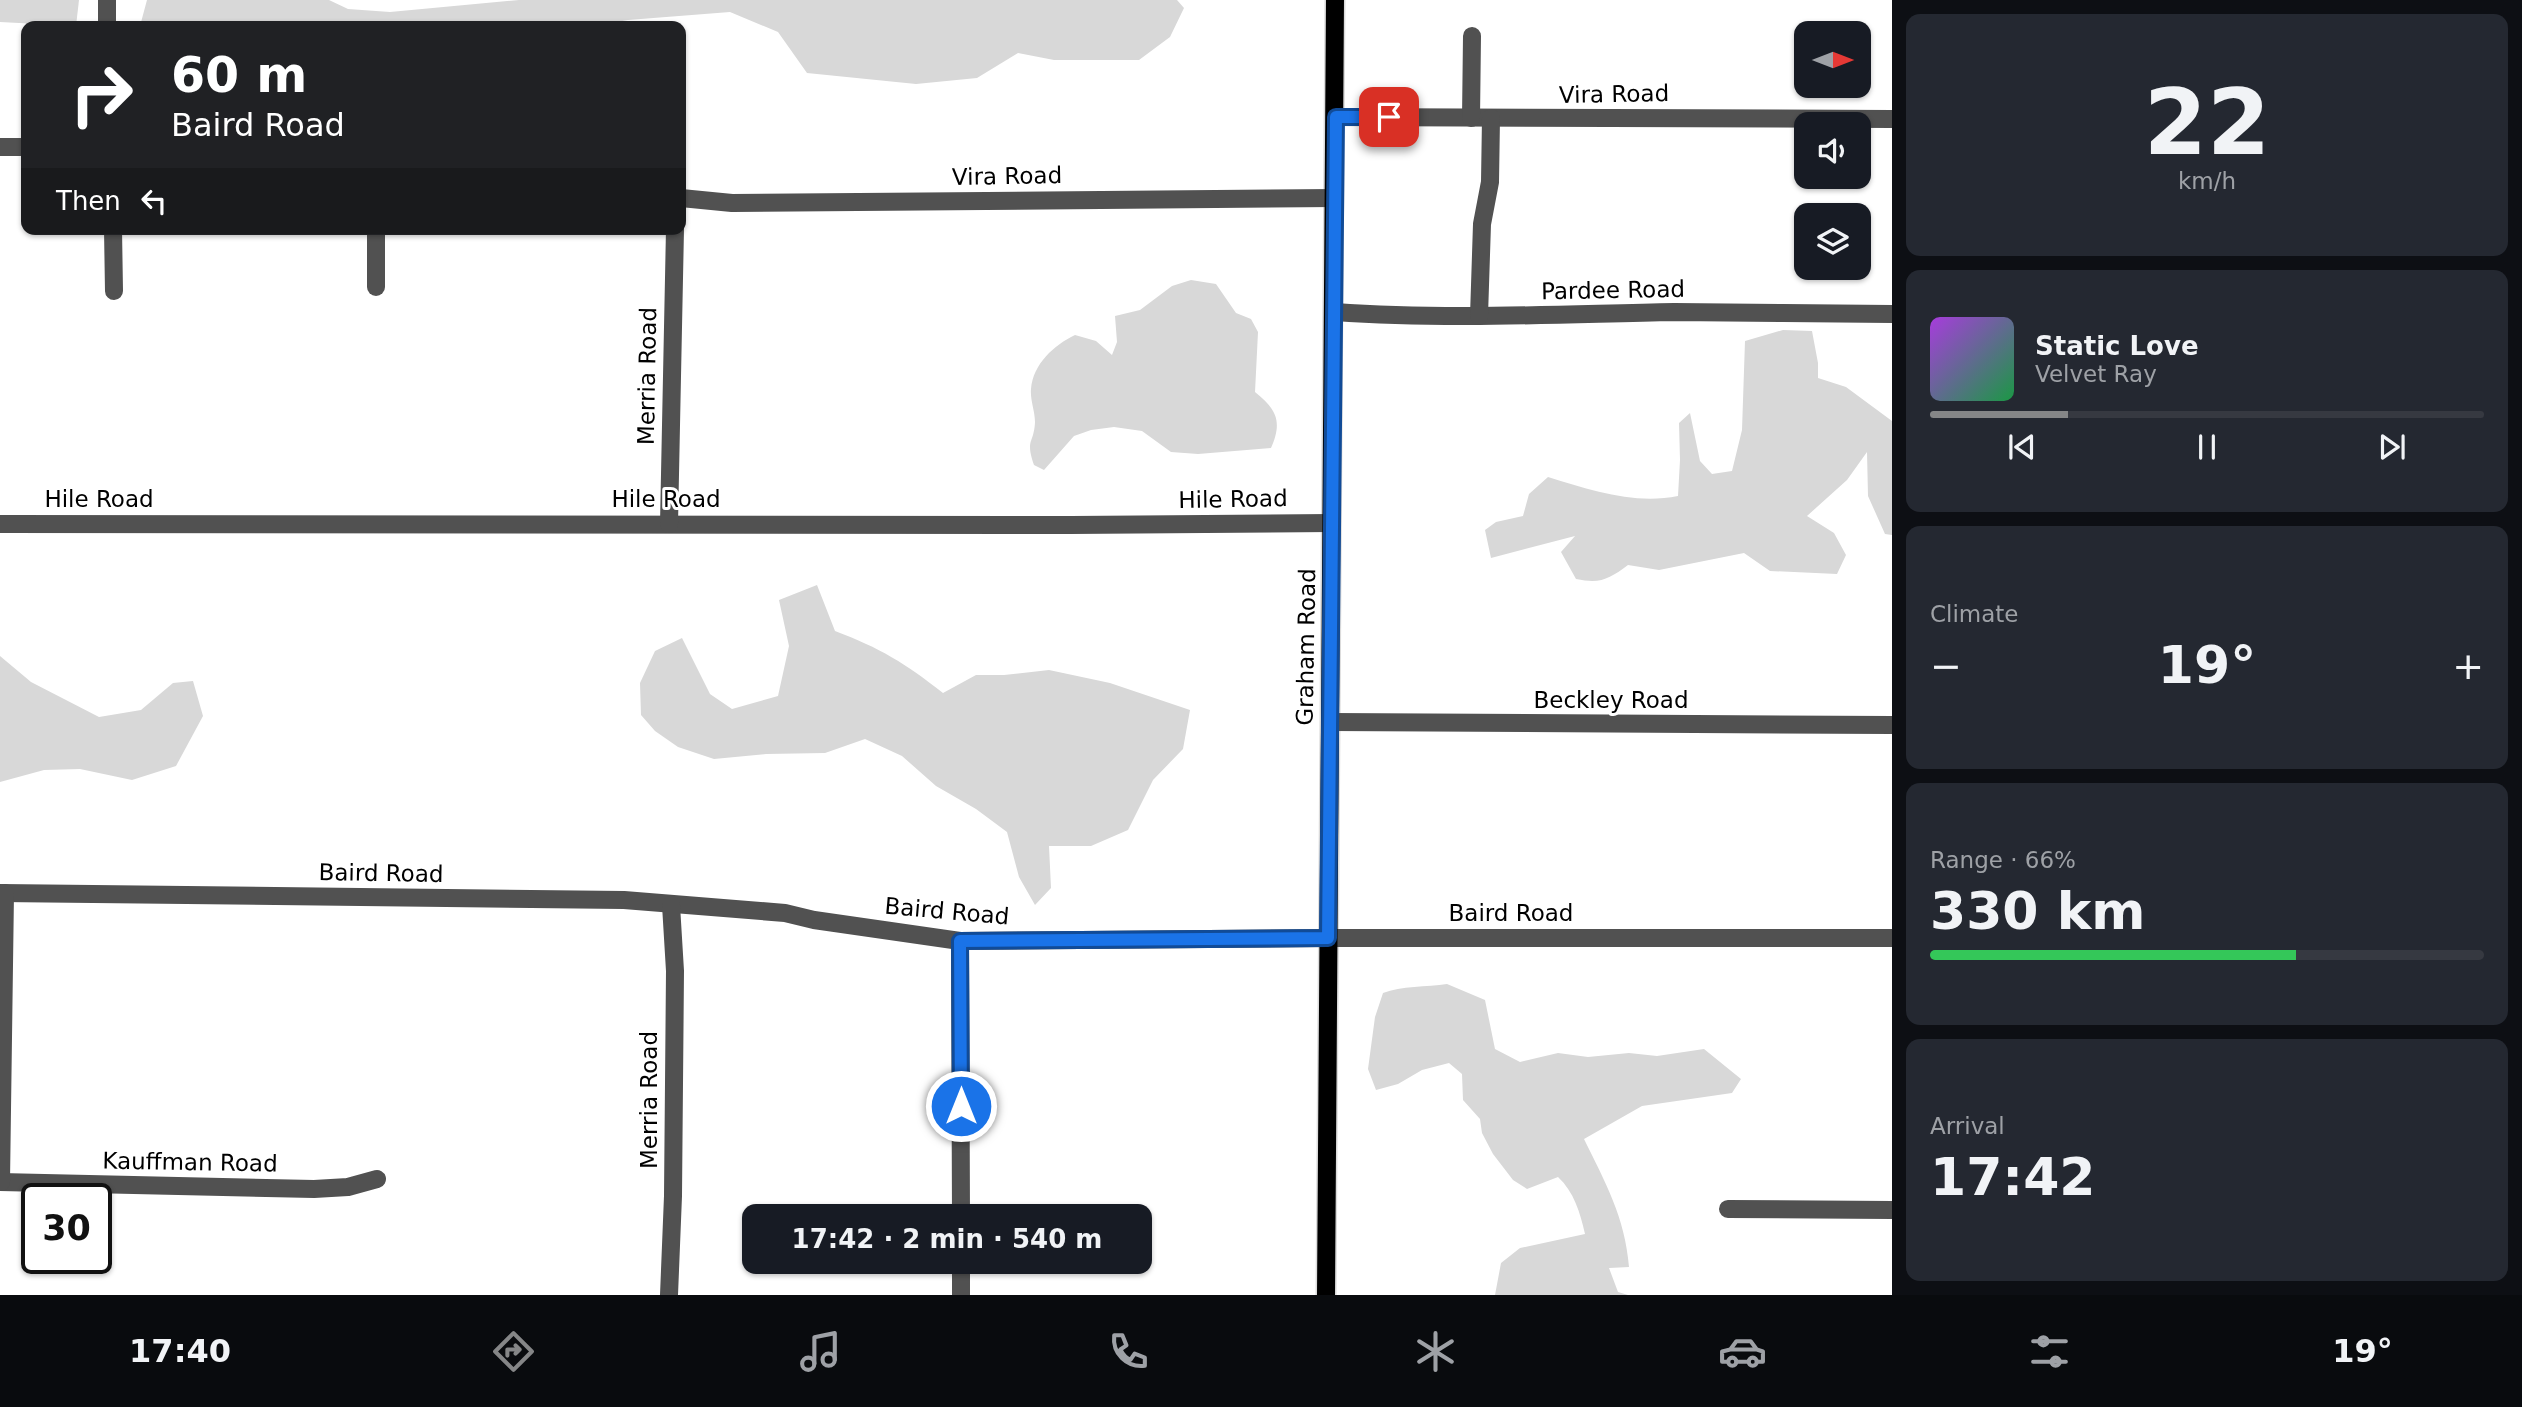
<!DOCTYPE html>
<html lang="en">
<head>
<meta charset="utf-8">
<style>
  :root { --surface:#171b24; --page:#242831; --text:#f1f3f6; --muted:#9ea1a6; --line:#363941; --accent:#858687 }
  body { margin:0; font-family:"DejaVu Sans",sans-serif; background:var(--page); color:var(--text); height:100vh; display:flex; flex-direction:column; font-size:26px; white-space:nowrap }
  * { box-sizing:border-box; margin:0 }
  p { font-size:23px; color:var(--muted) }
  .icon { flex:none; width:38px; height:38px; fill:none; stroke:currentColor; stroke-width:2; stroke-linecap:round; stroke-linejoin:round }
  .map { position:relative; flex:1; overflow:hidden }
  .sheet { display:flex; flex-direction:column; gap:14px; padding:14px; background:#0d0f14; width:630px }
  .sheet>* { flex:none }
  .top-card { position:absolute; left:21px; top:21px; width:665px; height:214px; border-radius:14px; box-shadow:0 2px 5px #0004; background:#202124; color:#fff; overflow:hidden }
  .needle { width:46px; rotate:90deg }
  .buttons { position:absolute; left:1794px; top:21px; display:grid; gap:14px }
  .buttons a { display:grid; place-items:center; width:77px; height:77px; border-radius:14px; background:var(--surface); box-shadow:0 2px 5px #0004; font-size:35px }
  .speed { position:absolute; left:21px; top:1183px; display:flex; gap:14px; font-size:35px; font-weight:700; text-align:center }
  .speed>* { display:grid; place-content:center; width:91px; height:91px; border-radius:50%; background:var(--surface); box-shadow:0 2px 5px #0004; line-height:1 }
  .speed .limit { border:4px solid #111; border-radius:10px; background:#fff; color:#111 }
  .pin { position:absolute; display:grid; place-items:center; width:60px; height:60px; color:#fff; margin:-30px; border-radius:14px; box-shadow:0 4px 10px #0006 }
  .me { position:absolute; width:77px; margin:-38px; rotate:0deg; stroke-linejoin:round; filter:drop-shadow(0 0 5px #0008) }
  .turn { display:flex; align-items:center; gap:24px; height:147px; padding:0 35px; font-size:32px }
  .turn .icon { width:91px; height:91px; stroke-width:2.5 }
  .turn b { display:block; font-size:49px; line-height:60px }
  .then { display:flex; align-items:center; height:66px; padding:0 35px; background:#0003; gap:14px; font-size:26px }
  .big { font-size:52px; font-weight:800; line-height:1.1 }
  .sheet .tile { flex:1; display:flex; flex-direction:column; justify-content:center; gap:10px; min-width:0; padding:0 24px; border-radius:14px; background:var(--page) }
  .sheet .dial { align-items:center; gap:0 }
  .dial b { font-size:91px; line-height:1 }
  .song { display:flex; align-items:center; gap:21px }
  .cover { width:84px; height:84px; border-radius:10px; background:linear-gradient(135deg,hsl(280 70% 55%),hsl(140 70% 35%)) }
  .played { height:7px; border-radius:4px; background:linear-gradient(90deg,var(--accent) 25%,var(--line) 25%) }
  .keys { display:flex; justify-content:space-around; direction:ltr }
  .heat { display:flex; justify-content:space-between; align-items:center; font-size:38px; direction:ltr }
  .charge { height:10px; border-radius:5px; background:linear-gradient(90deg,#34c759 66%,var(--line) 0) }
  .trip { position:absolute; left:742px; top:1204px; width:410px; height:70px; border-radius:14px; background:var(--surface); box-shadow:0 2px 5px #0004; font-weight:800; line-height:70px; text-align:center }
  .tab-bar { display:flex; height:112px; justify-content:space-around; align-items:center; background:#090b0e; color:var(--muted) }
  .tab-bar .icon { width:49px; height:49px }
  .tab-bar .current { color:var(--accent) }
  .tab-bar b { font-size:32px; color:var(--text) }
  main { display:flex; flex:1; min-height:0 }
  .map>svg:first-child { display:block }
  .green { fill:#d8d8d8 }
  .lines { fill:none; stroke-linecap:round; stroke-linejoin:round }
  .major-casing { stroke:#dbdbdb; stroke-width:21 }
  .minor { stroke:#515151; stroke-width:18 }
  .major { stroke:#000; stroke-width:18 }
  .route-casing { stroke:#114b97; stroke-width:18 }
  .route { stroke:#1a73e8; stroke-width:12 }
  .labels { text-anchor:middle; stroke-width:6; stroke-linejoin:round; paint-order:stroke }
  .street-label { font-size:23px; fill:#000; stroke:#fff }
</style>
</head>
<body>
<main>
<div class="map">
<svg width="1892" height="1295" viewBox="0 0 1892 1295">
  <rect width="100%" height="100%" fill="#fff"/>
  <!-- green -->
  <g class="green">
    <path d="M0 0H79L76 26 0 22Z"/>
    <path d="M147 0H329L348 9 390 12 519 0H1177L1184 8 1170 37 1139 60H1054L1018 53 977 78 916 84 807 73 778 32 730 12 628 20 594 26H140Z"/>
    <path d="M1191 280 1216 284 1236 313 1251 319 1258 332 1255 392C1276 409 1283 421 1271 448L1198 454 1171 452 1142 431 1114 427 1091 430 1074 436 1044 470 1034 465C1025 439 1034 444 1035 422 1035 411 1030 400 1031 389 1033 364 1054 345 1075 335L1096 341 1112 355 1117 342 1115 316 1140 310 1172 286Z"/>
    <path d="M1783 330 1812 331 1818 363V378L1846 387 1892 421V535L1885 534 1868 496 1867 452 1847 480 1807 516 1834 533 1846 555 1837 574 1770 571 1744 553 1659 570 1628 565C1609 579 1601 584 1576 579L1561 552 1575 536 1491 558 1485 530 1496 522 1523 516 1529 494 1548 477C1591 490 1634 505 1678 496L1680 460 1679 423 1690 413 1700 461 1712 474 1732 471 1742 430 1745 341Z"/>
    <path d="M817 585 835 631C880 648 905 663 943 693L976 675H1004L1049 670 1110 683 1190 710 1183 749 1153 780 1128 830 1091 846H1049L1051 888 1035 905 1019 877 1007 832 976 809 936 786 902 756 865 739 825 753 766 754 714 759 678 747 655 731 641 715 640 683 655 651 682 638 710 694 732 709 778 696 789 646 779 600Z"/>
    <path d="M0 656 31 682 99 717 141 710 173 683 193 681 203 716 176 766 132 780 80 769 44 770 0 782Z"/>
    <path d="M1447 984 1485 1000 1495 1049 1520 1062 1558 1053 1588 1057 1629 1053 1657 1056 1704 1049 1741 1079 1732 1093 1642 1106 1584 1139C1605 1182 1625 1217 1629 1267L1609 1268 1618 1292 1628 1295H1495L1501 1263 1520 1248 1585 1234C1580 1212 1574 1192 1558 1177L1527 1189 1513 1180 1493 1154 1482 1133 1480 1119 1463 1100 1462 1074 1449 1063 1422 1070 1398 1084 1376 1090 1368 1069 1375 1017 1383 993C1401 986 1427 987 1447 984Z"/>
  </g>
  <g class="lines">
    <!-- major casing -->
    <g class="major-casing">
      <path id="major" d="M1326 1295 1335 0"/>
    </g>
    <!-- minor -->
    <g class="minor">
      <path d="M107 26V0"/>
      <path d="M1336 117 1892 119"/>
      <path d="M1471 118 1472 36"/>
      <path d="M0 147H26"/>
      <path d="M681 198 732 203 1335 198"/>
      <path d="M113 229 114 291"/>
      <path d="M376 287V229"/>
      <path d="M1335 312C1448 320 1561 314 1674 312 1747 312 1819 314 1892 314"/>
      <path d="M1479 316 1482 224 1490 182 1491 118"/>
      <path d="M0 524 1071 525 1332 523"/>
      <path d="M669 524 675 229"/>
      <path d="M1330 722 1892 725"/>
      <path d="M0 893 624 900 785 913 814 920 960 941 1328 938H1892"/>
      <path d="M960 941 961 1216"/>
      <path d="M0 1182 314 1189 348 1187 377 1179"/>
      <path d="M1 1182 5 893"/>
      <path d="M1728 1209 1892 1210"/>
      <path d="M961 1262V1295"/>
      <path d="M669 1295 673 1196 675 971 671 905"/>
    </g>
    <!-- major -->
    <use href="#major" class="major"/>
  </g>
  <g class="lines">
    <!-- route casing -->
    <g class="route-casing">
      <path id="route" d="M961 1106 960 941 1328 938 1336 117H1389"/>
    </g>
    <!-- route -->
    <use href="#route" class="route"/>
  </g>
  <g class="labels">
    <!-- street labels -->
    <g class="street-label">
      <text transform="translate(1614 94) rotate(-1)" y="8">Vira Road</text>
      <text transform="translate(1007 176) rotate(-1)" y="8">Vira Road</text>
      <text transform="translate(1613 290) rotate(-1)" y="8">Pardee Road</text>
      <text transform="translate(647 376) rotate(-89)" y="8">Merria Road</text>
      <text x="99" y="507">Hile Road</text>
      <text x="666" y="507">Hile Road</text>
      <text transform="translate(1233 499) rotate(-1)" y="8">Hile Road</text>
      <text transform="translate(1306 647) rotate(-89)" y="8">Graham Road</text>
      <text x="1611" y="708">Beckley Road</text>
      <text transform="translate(381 873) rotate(1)" y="8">Baird Road</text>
      <text transform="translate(947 911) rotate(5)" y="8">Baird Road</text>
      <text x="1511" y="921">Baird Road</text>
      <text transform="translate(649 1100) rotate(-90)" y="8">Merria Road</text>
      <text transform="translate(190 1162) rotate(1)" y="8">Kauffman Road</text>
    </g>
  </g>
</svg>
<div class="buttons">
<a><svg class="needle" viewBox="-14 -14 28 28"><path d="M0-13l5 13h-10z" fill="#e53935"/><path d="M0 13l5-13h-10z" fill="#9ea1a6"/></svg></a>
<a><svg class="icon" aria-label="sound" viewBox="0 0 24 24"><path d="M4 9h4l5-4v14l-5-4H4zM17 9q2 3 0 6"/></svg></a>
<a><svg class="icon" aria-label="layers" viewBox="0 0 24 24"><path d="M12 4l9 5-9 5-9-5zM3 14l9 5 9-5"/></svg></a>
</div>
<div class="speed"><div class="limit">30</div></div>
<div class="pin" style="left:1389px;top:117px;background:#d93025"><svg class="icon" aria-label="arrive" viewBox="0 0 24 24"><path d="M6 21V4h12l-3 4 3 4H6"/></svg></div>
<svg class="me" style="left:961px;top:1106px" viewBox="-20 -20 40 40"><circle r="17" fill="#1a73e8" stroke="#fff" stroke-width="3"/><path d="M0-11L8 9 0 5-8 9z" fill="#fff"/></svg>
<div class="trip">17:42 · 2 min · 540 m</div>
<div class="top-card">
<div class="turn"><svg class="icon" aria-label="right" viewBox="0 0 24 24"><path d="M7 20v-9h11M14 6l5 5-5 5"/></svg><div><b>60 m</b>Baird Road</div></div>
<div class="then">Then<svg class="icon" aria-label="left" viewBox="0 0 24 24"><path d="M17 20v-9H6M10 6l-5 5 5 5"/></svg></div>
</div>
</div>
<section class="sheet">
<div class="tile dial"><b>22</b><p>km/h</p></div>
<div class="tile">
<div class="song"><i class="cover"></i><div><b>Static Love</b><p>Velvet Ray</p></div></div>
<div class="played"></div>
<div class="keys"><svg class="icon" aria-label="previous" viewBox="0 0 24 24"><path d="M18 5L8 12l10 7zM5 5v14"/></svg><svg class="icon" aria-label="pause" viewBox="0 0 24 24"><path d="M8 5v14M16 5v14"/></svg><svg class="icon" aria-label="next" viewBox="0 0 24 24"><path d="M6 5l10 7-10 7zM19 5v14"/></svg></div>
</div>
<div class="tile"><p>Climate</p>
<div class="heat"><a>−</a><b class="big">19°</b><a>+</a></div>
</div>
<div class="tile"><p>Range · 66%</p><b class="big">330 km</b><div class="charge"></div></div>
<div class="tile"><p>Arrival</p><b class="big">17:42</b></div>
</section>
</main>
<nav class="tab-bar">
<b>17:40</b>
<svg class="icon current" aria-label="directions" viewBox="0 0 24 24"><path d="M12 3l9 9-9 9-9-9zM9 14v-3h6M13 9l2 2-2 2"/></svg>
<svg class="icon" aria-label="music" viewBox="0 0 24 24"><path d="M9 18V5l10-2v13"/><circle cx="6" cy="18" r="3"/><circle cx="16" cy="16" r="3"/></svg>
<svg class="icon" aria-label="phone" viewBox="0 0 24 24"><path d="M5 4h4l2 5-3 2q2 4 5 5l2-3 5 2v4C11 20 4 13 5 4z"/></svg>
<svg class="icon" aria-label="climate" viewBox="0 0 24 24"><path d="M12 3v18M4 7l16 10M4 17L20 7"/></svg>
<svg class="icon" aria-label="car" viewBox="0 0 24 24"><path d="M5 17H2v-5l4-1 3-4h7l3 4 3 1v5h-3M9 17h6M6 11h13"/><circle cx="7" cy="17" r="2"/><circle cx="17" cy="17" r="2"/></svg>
<svg class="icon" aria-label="filters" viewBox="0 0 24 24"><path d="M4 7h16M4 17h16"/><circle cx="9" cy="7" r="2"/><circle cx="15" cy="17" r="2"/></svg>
<b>19°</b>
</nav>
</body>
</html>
